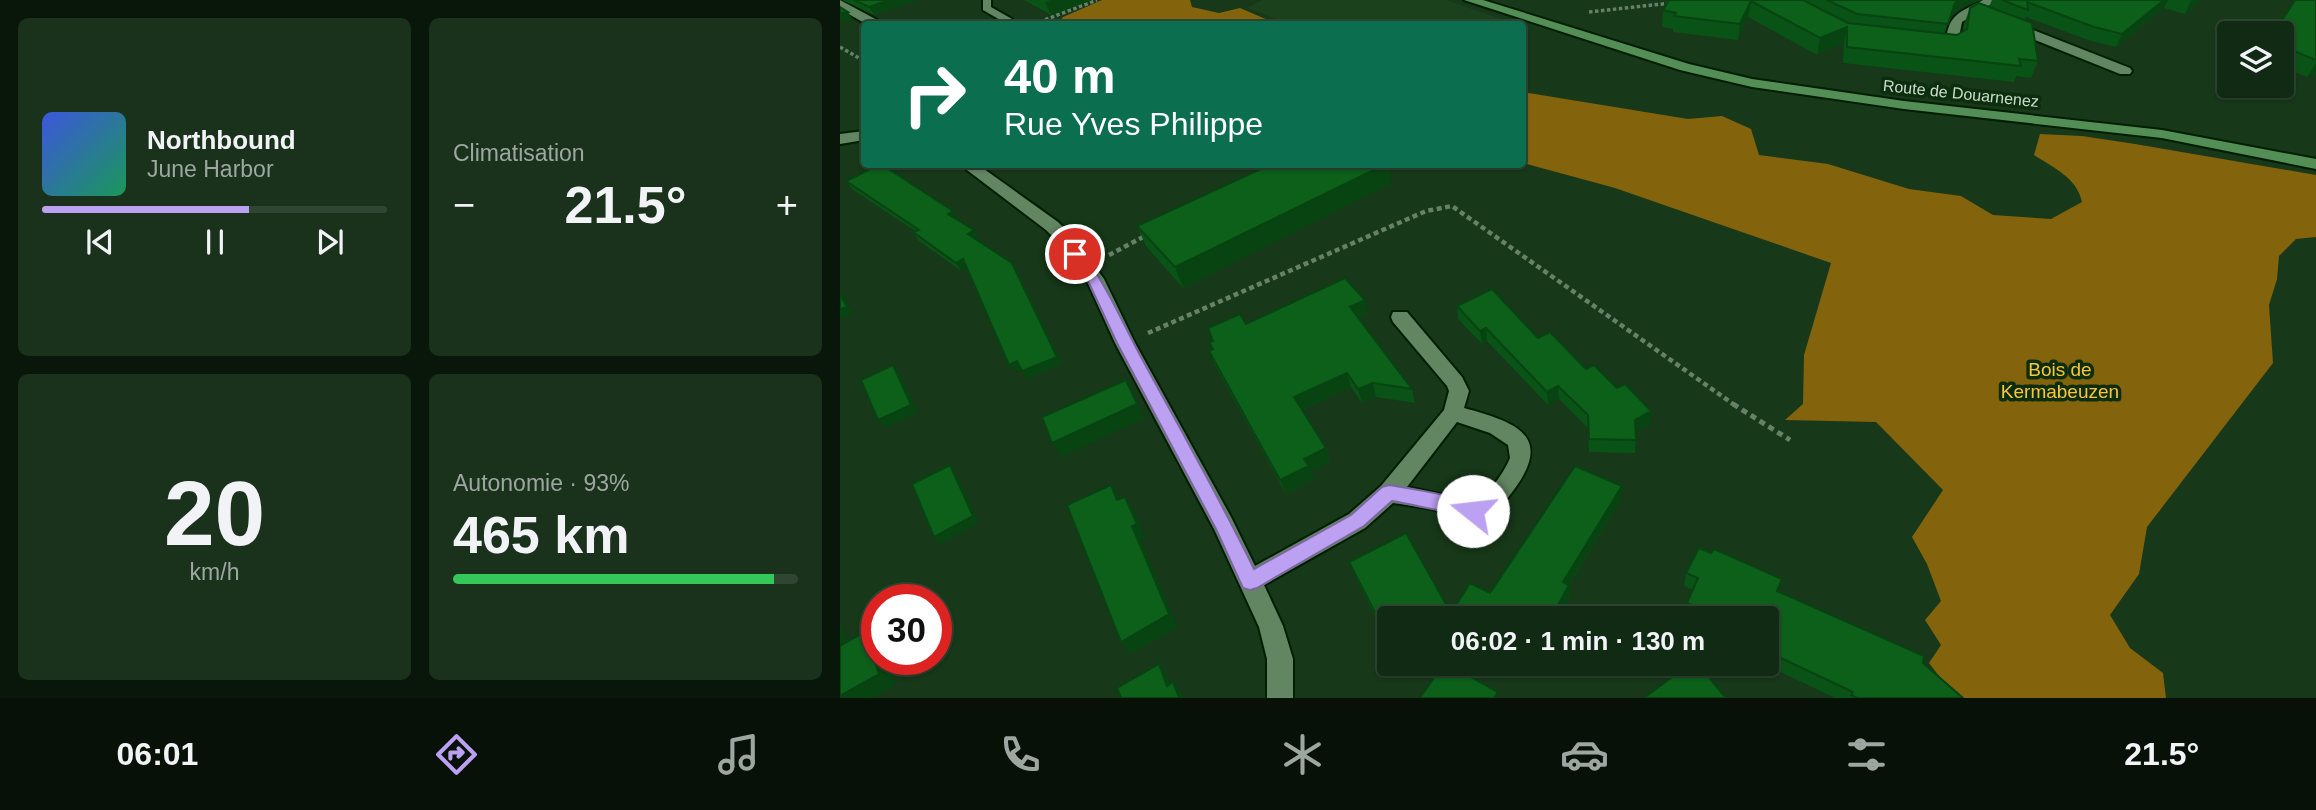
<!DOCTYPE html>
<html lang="fr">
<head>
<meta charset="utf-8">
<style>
  :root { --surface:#112a13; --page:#1a321c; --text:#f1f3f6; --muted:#9ca7a0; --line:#304633; --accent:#bca0f2 }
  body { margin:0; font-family:Helvetica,sans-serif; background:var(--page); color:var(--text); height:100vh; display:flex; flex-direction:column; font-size:26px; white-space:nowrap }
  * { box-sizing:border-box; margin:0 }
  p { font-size:23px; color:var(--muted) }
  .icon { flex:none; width:38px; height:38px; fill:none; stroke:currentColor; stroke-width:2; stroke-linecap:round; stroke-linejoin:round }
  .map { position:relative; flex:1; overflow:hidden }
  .details { display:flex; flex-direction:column; gap:18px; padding:18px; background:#09170a; width:840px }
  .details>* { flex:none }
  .hud { position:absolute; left:21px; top:21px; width:665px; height:147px; border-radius:7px; box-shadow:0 2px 5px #0004,0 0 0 2px var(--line); background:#0b6e4f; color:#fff; overflow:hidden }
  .controls { position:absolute; left:1377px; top:21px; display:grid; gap:14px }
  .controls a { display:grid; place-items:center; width:77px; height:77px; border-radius:7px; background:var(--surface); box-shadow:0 2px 5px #0004,0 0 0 2px var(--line); font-size:35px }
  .speed { position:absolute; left:21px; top:584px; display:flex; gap:14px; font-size:35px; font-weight:700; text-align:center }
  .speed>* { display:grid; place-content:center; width:91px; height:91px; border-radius:50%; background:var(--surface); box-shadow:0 2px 5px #0004,0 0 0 2px var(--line); line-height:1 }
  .speed .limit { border:10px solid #d22; background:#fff; color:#111 }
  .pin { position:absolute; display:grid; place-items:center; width:60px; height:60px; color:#fff; margin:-30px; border:4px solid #fff; border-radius:50%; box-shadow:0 2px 7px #0007 }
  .me { position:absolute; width:77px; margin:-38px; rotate:286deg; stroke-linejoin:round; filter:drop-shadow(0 0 5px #0008) }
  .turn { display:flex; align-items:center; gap:24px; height:147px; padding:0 28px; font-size:32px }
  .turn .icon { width:91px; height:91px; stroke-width:2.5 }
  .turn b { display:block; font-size:49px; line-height:60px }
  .big { font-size:52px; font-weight:700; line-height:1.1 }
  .details .card { flex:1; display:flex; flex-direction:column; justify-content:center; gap:10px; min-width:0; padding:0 24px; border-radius:10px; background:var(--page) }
  .details .dial { align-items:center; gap:0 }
  .dial b { font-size:91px; line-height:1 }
  .song { display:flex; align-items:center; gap:21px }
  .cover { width:84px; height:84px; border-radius:10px; background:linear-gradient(135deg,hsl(230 70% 55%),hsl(150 70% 35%)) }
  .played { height:7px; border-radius:4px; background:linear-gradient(90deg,var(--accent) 60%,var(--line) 60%) }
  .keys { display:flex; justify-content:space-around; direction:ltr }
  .heat { display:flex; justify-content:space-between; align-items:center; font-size:38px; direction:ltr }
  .charge { height:10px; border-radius:5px; background:linear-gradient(90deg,#34c759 93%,var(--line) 0) }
  .details .tiles { flex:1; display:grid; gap:18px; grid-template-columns:repeat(2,1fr) }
  .trip { position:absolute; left:537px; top:606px; width:402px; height:70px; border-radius:7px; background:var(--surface); box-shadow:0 2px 5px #0004,0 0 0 2px var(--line); font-weight:700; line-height:70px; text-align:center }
  .tab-bar { display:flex; height:112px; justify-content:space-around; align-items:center; background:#071108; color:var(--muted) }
  .tab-bar .icon { width:49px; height:49px }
  .tab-bar .on { color:var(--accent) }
  .tab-bar b { font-size:32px; color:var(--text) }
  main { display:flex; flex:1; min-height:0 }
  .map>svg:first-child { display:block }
  .built { fill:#1a411c }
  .forest { fill:#84630d }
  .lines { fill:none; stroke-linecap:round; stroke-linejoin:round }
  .service-casing { stroke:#001f02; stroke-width:4 }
  .minor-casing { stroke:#001f02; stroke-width:4 }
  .secondary-casing { stroke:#001f02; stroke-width:4 }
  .path-far2 { stroke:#678168; stroke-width:3.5; stroke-dasharray:3.5 2.5; stroke-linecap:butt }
  .path-far1 { stroke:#678168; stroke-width:4.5; stroke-dasharray:5 3.5; stroke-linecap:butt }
  .path { stroke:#678168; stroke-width:5; stroke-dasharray:6 4.5; stroke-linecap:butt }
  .service { fill:#628562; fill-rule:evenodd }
  .minor { fill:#628562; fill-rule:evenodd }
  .secondary { fill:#548e57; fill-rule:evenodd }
  .wall { fill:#0a5316 }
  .shaded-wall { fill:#084312 }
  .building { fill:#0c601a; stroke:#084312; stroke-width:2 }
  .route { fill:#bca0f2; stroke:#7a689d; stroke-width:2 }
  .labels { text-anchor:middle; stroke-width:7; stroke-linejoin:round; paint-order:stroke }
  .far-street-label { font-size:16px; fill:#caddca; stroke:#0c2e0f }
  .park-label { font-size:19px; fill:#fdc43a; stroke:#0c2e0f }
</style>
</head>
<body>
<main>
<section class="details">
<div class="tiles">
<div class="card">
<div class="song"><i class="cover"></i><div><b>Northbound</b><p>June Harbor</p></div></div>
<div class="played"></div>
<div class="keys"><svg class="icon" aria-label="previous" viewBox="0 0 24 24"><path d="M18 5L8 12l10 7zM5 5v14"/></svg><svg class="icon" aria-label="pause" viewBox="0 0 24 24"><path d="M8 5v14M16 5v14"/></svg><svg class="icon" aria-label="next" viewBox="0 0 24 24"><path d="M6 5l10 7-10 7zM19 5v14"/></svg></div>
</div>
<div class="card"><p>Climatisation</p>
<div class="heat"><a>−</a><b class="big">21.5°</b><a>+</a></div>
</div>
<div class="card dial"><b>20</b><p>km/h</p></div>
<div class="card"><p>Autonomie · 93%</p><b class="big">465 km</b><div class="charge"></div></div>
</div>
</section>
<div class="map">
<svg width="1476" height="698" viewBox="0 0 1476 698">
  <rect width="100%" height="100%" fill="#173819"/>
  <!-- built -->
  <path class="built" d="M423 0H606L676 24H449L407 8Z"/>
  <!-- forest -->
  <g class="forest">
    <path d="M262 0H350L352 7 379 13 400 8 437 24H217L223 17Z"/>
    <path d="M682 92 848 119 882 116 911 129 919 155 988 164 1069 189 1121 196 1153 215 1211 219 1242 202C1237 178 1214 168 1194 155L1200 134 1242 136 1295 144 1476 175V237L1456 239 1439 256 1437 279 1429 305 1433 363 1307 527 1299 574 1270 615 1290 648 1323 673 1326 698H1116L1089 663 1101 645 1085 620 1101 601 1087 564 1072 537 1103 490 1036 422 945 420 963 404 964 355 991 263 775 188 683 163Z"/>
  </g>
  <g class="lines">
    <!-- service casing -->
    <g class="service-casing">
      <path id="service" d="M143 0H151V7L172 19V23L157 24 162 21 143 10Z"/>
    </g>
    <!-- minor casing -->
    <g class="minor-casing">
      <g id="minor">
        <path d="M0 0 39 21 40 24H26L0 9Z"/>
        <path d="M1143 0H1158L1122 22 1117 48 1091 46V40H1106C1109 13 1121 12 1143 0Z"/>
        <path d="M1170 21 1290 68 1292 71 1290 74H1280L1165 28 1164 25Z"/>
        <path d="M24 131V140L0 144V134Z"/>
        <path d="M119 164H137L218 222 236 240 264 279 295 343 391 517 415 566 509 514 541 486 604 410 609 391 607 386 553 322 551 317 553 312H567L622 377 629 391 624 408C675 422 715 435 673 491 662 505 656 517 637 520 624 522 608 513 596 510 581 507 567 505 553 503L525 528 424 585 443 626 453 659V698H427V659L419 627 374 529 275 343 247 281 224 248 206 230ZM617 422 650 433 668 445 670 458C665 471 647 498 633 501L567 487Z"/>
      </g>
    </g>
    <!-- secondary casing -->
    <g class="secondary-casing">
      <path id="secondary" d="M624 0H643L849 64 912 79 1064 101 1322 130 1476 159V169L1322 138 1064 109 912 87 840 70Z"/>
    </g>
    <!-- path-far2 -->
    <g class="path-far2">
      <path d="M749 12 831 3"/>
      <path d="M194 24 257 0"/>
      <path d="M0 47 24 61"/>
    </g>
    <!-- path-far1 -->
    <g class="path-far1">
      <path d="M269 255 305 236"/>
      <path d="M308 333 586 211 612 206 896 406"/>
    </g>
    <!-- path -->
    <path class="path" d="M893 404 950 440"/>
    <!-- service -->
    <use href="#service" class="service"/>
    <!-- minor -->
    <use href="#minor" class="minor"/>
    <!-- secondary -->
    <use href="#secondary" class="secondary"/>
  </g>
  <!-- wall -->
  <g class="wall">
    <path d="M2 0H78L34 15Z"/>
    <path d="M184 0H252L211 15Z"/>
    <path d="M829 0H1142L1122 7 1110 16 1104 34 1117 35 1123 31 1124 24 1130 8 1149 7 1152 0H1362L1345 14 1324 8 1276 47 1248 40 1186 17 1184 20 1198 61 1191 78 1176 76 1174 82 1003 63 1004 43 977 55 908 17 898 40 833 32V29L822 27 823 10Z"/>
    <path d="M1476 0V73L1467 77 1442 67V33Z"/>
    <path d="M6 181 118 218 117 219 139 238 136 239 177 271 222 364 187 379 181 369 174 372 126 268 121 271 78 240 73 232 75 231 12 189Z"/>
    <path d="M552 183 343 288 306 246 297 226Z"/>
    <path d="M617 306 698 338 746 369 810 424 796 432 795 453 749 452 748 428 719 399 708 405 647 341 642 344 618 319Z"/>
    <path d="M528 314 519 318 572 389 575 403 536 397 522 403 511 387 462 410 486 448 490 462 471 472 474 479 446 494 375 365 369 351 372 350 369 342 406 324Z"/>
    <path d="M781 500 729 585 730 597 719 617 550 618V636L546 638 514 574 509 562 611 613 650 593Z"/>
    <path d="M846 573 938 592 1083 663 1123 698H995L922 663H928V618H850L845 615 847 603 853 590 844 586Z"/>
  </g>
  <!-- shaded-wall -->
  <g class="shaded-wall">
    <path d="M49 0H78L34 15 29 7Z"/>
    <path d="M211 0H252L211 15 205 2Z"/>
    <path d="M1118 0H1142L1122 7 1110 16 1103 37 1115 3Z"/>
    <path d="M1324 0H1328L1324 8 1276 47 1282 34Z"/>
    <path d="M1353 0H1362L1345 14 1351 1Z"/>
    <path d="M911 1 908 17 898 40 900 24Z"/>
    <path d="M8 12 13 20 0 23V13Z"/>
    <path d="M1007 27 1004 43 977 55 980 38Z"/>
    <path d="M1476 63V73L1467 77Z"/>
    <path d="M546 164H549L552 183 343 288 335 267Z"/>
    <path d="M113 211 118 218 113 221 108 214Z"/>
    <path d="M134 230 139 238 133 242 128 234Z"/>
    <path d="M123 259 128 267 121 271 116 263Z"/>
    <path d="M172 263 222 364 187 379 182 371Z"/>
    <path d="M0 289 13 314 0 319Z"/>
    <path d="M525 300 528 314 513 321 510 307Z"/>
    <path d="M646 328 647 341 642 344 640 331Z"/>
    <path d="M177 361 182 369 174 372 169 365Z"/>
    <path d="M53 365 59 373 78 412 45 428 38 420Z"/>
    <path d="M507 373 511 387 459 411 454 397Z"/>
    <path d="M286 380 305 418 222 457 212 443Z"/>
    <path d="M533 383 536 397 522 403 518 389Z"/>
    <path d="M718 386 719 399 708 405 707 392Z"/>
    <path d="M811 411 810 424 794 433 795 420Z"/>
    <path d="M486 448 490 462 471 472 474 479 446 494 440 480 464 459Z"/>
    <path d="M110 465 116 473 139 523 101 544 94 537Z"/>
    <path d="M271 485 280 499 277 500Z"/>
    <path d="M782 486 781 500 723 594V582Z"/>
    <path d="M285 497 294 511 306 538 301 540 338 627 291 654 281 642 292 526Z"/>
    <path d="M729 585 730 597 719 617 718 605Z"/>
    <path d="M699 608V618H692Z"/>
    <path d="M0 621 14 660 0 650Z"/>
    <path d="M550 622V636L546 638 542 626Z"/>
    <path d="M25 632 37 642V660H46L55 685 33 698H0Z"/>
    <path d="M637 663H646L631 687 629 676Z"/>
    <path d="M319 664 328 676 336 697 327 686Z"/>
    <path d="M333 682 342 694 344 698H339Z"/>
  </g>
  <!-- building -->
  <g class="building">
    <path d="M14 0H49L29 7Z"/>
    <path d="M829 0H963L1008 23 1117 35 1127 29 1130 8 1139 3 1192 23 1198 61 1179 59 1181 66 1007 47V27L980 38 911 1 900 24 834 16 836 13 823 10Z"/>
    <path d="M987 0H1118L1115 3 1108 24 1017 14Z"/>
    <path d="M1162 0H1324L1282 34 1254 27 1187 2 1188 10Z"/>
    <path d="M1455 0H1476V60L1442 46V33H1434Z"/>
    <path d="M0 7 8 12 0 13Z"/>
    <path d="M41 164 113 211 108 214 134 230 128 234 172 263 217 357 182 371 177 361 169 365 123 259 116 263 73 232 79 230 6 181Z"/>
    <path d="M432 164H546L335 267 297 226Z"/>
    <path d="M505 278 525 300 510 307 572 389 533 383 518 389 507 373 454 397 486 448 464 459 469 466 440 480 369 351 373 349 369 342 373 341 368 328 400 314 406 324Z"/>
    <path d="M652 289 698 338 710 332 746 369 754 365 777 388 785 384 811 411 795 420 796 440 749 439 748 415 718 386 707 392 646 328 640 331 617 306Z"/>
    <path d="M0 294 7 307 0 309Z"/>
    <path d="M53 365 71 405 38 420 21 380Z"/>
    <path d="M286 380 297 404 212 443 202 417Z"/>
    <path d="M110 465 133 516 94 537 72 484Z"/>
    <path d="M735 466 782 486 723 582 729 585 718 605 699 608 692 618H569L563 615 557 618H550V622L542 626 509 562 566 533 611 613 630 583 650 593Z"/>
    <path d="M271 485 277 500 285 497 297 524 292 526 329 614 281 642 227 505Z"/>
    <path d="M859 548 871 553 874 549 942 579 937 591 1084 656 1083 663 1123 698H1017L1011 695 1013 692 928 652V618H882L847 603 858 578 846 573Z"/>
    <path d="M25 632 39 674 0 696V646Z"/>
    <path d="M604 663H637L629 676 658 692 654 698H580Z"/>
    <path d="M851 663H857L886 698H804Z"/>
    <path d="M319 664 327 686 333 682 339 698H281L277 688Z"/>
  </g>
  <!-- route -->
  <path class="route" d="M235 249 240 250C266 283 281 320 301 357 339 427 379 497 414 569L511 515 542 487 549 485C580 490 610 495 640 505L643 511 640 516C632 519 567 503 552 501L524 526 417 588 410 590 403 588 376 529 277 343 248 281 228 254Z"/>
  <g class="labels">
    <!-- far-street labels -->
    <g class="far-street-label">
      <text transform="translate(1121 93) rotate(6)" y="6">Route de Douarnenez</text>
    </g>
    <!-- park labels -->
    <g class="park-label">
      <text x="1220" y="376">Bois de<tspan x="1220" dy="22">Kermabeuzen</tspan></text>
    </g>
  </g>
</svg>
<div class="controls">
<a><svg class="icon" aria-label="layers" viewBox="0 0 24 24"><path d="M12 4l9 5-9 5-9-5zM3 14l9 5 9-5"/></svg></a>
</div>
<div class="speed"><div class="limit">30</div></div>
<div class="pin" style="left:235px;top:254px;background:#d93025"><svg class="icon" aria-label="arrive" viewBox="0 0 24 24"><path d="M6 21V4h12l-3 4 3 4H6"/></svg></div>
<svg class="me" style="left:633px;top:511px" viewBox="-20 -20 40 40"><circle r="19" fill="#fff"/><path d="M0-13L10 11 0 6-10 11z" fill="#bca0f2"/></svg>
<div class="trip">06:02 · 1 min · 130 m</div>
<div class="hud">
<div class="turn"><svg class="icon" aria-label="right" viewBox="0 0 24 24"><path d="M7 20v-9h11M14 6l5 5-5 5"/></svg><div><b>40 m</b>Rue Yves Philippe</div></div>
</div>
</div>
</main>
<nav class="tab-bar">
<b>06:01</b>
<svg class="icon on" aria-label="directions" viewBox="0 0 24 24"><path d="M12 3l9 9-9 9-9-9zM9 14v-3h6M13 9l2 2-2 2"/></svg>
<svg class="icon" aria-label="music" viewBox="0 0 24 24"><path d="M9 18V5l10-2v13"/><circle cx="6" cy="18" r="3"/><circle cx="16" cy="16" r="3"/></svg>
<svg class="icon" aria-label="phone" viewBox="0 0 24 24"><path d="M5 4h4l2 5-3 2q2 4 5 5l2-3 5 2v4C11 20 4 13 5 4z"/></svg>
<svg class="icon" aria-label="climate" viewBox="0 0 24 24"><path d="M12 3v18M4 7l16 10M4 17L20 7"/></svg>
<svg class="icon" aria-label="car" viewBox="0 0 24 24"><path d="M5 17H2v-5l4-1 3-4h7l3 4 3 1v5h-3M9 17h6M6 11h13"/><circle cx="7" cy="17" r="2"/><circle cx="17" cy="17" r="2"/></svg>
<svg class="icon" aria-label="filters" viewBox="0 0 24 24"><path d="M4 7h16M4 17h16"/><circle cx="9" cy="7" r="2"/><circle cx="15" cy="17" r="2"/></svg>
<b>21.5°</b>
</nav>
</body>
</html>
